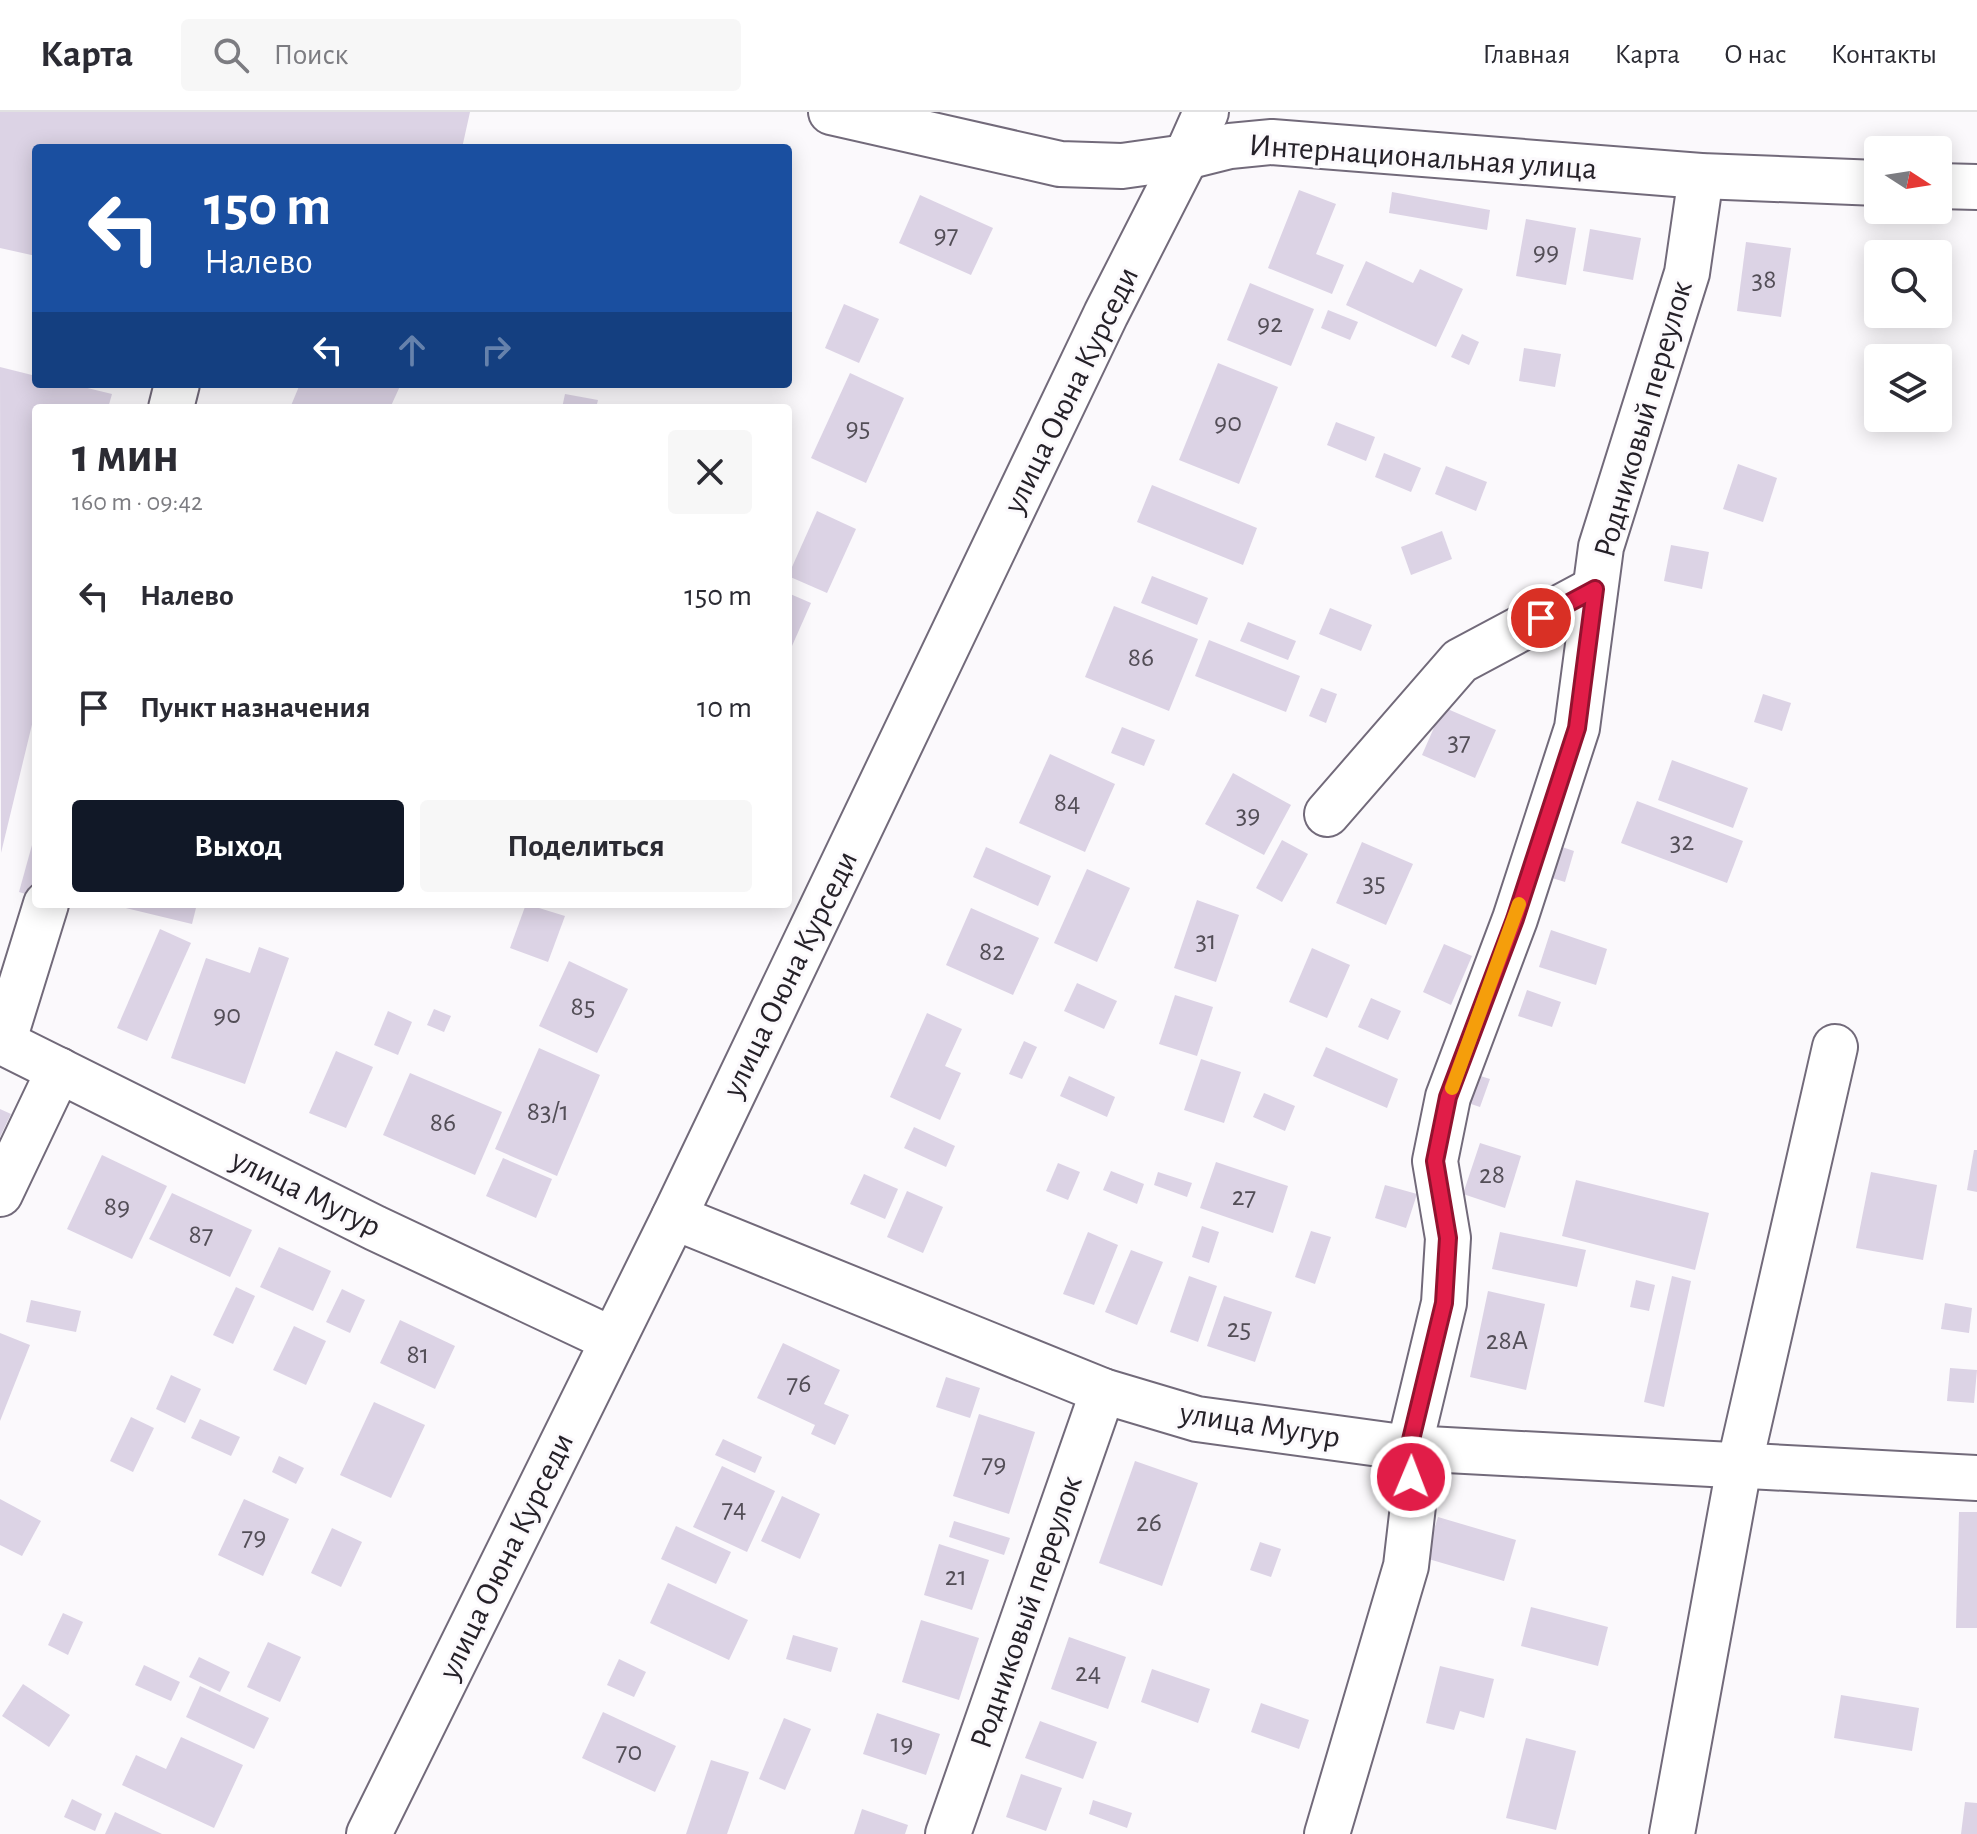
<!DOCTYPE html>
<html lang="ru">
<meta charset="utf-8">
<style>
body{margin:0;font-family:"Alegreya Sans",sans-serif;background:#f7f7f7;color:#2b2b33;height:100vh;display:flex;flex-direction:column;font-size:30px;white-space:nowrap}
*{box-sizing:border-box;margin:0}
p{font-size:26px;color:#7c7c81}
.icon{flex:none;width:44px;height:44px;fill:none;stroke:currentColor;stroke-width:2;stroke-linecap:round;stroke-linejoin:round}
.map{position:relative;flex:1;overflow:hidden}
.drawer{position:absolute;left:32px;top:292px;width:760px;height:504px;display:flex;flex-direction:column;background:#fff;border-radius:8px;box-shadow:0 4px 20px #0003}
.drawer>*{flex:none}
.top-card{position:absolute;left:32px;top:32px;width:760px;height:244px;border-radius:8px;box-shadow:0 4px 20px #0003;background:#1a4fa0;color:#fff;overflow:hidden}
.needle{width:52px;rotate:102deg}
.tools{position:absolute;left:1864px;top:24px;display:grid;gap:16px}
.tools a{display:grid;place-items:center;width:88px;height:88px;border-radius:8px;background:#fff;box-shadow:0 4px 20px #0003;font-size:40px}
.pin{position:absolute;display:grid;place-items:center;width:68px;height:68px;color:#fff;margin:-34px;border:4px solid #fff;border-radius:50%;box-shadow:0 2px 8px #0007}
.me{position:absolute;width:88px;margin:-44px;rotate:1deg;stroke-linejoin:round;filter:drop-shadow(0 0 6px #0008)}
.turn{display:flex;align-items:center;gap:28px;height:168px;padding:0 40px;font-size:36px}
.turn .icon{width:104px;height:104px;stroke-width:2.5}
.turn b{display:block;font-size:56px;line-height:68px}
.lanes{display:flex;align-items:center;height:76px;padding:0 40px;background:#0003;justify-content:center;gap:40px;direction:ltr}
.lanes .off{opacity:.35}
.round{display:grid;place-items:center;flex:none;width:84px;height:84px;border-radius:8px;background:#f7f7f7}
.overview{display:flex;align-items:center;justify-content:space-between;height:136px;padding:0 40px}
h1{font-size:48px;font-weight:700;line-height:60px}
.cta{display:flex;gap:16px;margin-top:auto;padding:16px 40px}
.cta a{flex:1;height:92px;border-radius:8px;background:#111827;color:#fff;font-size:32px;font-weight:700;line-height:92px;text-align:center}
.cta a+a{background:#f7f7f7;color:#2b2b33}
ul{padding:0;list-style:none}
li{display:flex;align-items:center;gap:24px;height:112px;padding:0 40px}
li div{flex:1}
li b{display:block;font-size:30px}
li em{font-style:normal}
header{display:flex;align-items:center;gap:48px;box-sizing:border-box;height:112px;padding:0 40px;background:#fff;border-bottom:2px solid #e1e1e2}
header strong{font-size:38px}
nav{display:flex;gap:44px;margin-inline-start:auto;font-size:28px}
.search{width:560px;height:72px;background:#f7f7f7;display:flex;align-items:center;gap:20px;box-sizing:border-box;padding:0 28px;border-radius:8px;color:#7c7c81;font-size:30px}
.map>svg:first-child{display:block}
.building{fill:#dcd3e5}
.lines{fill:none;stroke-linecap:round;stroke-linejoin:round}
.minor-casing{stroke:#726a7a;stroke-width:48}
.minor{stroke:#fff;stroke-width:44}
.route-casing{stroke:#92132f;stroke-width:20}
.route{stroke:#e11d48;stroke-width:14}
.slow{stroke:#f59e0b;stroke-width:14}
.labels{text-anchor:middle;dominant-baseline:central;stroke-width:6;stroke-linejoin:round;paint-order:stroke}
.number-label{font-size:28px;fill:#534e57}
.street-label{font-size:32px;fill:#252128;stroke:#fbf9fc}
</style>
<header>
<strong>Карта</strong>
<div class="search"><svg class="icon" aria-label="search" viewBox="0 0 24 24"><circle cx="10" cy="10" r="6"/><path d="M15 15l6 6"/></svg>Поиск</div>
<nav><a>Главная</a><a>Карта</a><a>О нас</a><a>Контакты</a></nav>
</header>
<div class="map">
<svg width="1977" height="1722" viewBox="0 0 1977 1722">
<rect width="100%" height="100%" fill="#fbf9fc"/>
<g class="building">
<polygon points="0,0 470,0 462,36 36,36 36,144 0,136"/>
<polygon points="1299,78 1336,92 1316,142 1344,153 1332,182 1268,156"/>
<polygon points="1392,80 1490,98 1487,118 1389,101"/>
<polygon points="920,83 993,116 971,163 899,131"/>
<polygon points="1526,107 1576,116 1566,173 1516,164"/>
<polygon points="1590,117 1641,126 1633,168 1583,159"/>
<polygon points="1746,130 1791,136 1781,205 1737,199"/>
<polygon points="1366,149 1413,171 1420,157 1463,177 1436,235 1346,193"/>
<polygon points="1250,171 1314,197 1291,254 1227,228"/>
<polygon points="844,192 879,207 859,251 825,236"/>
<polygon points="1328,198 1358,210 1350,228 1321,216"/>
<polygon points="1462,222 1479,230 1469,253 1451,245"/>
<polygon points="1524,236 1561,242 1555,275 1519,269"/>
<polygon points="1218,251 1278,275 1239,372 1179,348"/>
<polygon points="0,255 36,264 36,272 71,272 112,282 108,296 36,296 36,596 1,741"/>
<polygon points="850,261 904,286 866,371 811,346"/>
<polygon points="300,272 401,272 390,296 290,296"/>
<polygon points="565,282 598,288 596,296 562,296"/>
<polygon points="1336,310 1375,325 1366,349 1327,333"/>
<polygon points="1384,341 1421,356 1411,380 1375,365"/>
<polygon points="1738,352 1777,366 1763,410 1723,397"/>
<polygon points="1446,354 1487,370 1476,399 1435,382"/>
<polygon points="1152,373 1257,416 1243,453 1137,410"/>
<polygon points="817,399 856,417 827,481 788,464"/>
<polygon points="1442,419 1452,447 1411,463 1401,435"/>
<polygon points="1671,433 1709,440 1702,477 1664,469"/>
<polygon points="1152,464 1208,486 1197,513 1141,491"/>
<polygon points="788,481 811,491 788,543"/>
<polygon points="1114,494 1198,527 1169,599 1085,565"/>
<polygon points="1330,496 1372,513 1361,539 1319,522"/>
<polygon points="1248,510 1296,529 1288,548 1240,529"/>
<polygon points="1209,528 1300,564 1286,600 1195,564"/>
<polygon points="1321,576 1337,582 1326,611 1309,604"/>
<polygon points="1763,582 1791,591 1782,619 1754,610"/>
<polygon points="1443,595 1496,618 1475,666 1422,643"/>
<polygon points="1122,615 1155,628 1144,654 1111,641"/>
<polygon points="1050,642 1115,672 1085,740 1019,711"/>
<polygon points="1672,648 1748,676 1733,716 1658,688"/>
<polygon points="1233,661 1291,693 1264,743 1205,712"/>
<polygon points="1637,689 1743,729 1727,771 1621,731"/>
<polygon points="1282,728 1308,742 1282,790 1256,776"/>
<polygon points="1362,730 1413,752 1386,813 1336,791"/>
<polygon points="32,733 36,734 36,785 19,780"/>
<polygon points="986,735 1051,764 1038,794 973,765"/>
<polygon points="1562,735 1574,739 1565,770 1552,766"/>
<polygon points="1087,757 1130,776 1097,850 1054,831"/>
<polygon points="1197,788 1239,803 1216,870 1174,856"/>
<polygon points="109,792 197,792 192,812"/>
<polygon points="526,792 565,804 548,850 510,836"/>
<polygon points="971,796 1039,826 1013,883 946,853"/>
<polygon points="160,817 191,831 147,929 117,916"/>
<polygon points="1551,818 1607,837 1596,873 1539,855"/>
<polygon points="1444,832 1472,844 1451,893 1423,880"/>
<polygon points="259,835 289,846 245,972 171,946 206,846 250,861"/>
<polygon points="1312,836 1350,853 1327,906 1289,890"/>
<polygon points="569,849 628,877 597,941 539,914"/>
<polygon points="1077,871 1117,889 1104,917 1064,899"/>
<polygon points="1527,878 1561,890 1552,915 1518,904"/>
<polygon points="1175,883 1213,895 1197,944 1159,932"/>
<polygon points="1371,886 1401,899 1388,928 1358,915"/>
<polygon points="434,897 451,904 444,920 427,913"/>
<polygon points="388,899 412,910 398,943 374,933"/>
<polygon points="927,901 962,917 945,954 961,961 940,1008 890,985"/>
<polygon points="1024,929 1037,935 1022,967 1009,962"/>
<polygon points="1326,935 1398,967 1387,996 1313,964"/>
<polygon points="539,936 600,963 557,1064 495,1037"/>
<polygon points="336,939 373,955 346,1016 309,1001"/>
<polygon points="1201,947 1241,960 1224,1011 1184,998"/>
<polygon points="410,961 502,1000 475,1063 383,1023"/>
<polygon points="1474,962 1490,967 1480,995 1465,990"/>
<polygon points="1069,964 1115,985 1107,1005 1060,984"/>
<polygon points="1264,981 1295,994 1285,1019 1253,1005"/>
<polygon points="0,997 11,1002 0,1025"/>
<polygon points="914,1015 955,1034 946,1055 904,1036"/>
<polygon points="1480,1031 1521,1044 1505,1096 1463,1082"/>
<polygon points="1974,1038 1977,1038 1977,1080 1967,1078"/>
<polygon points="102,1043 167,1074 132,1147 67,1117"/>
<polygon points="503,1046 552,1067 536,1106 486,1084"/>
<polygon points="1216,1050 1288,1074 1273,1121 1200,1096"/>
<polygon points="1058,1051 1080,1060 1068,1088 1046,1079"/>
<polygon points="1111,1059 1144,1072 1137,1092 1103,1078"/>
<polygon points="1158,1060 1192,1071 1187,1085 1154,1073"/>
<polygon points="1871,1060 1937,1073 1923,1148 1856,1136"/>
<polygon points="864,1062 898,1077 885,1107 850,1092"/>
<polygon points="1576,1068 1709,1101 1695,1158 1562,1124"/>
<polygon points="1385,1073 1417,1082 1406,1116 1375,1106"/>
<polygon points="907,1079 943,1095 923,1141 887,1125"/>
<polygon points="172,1081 252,1118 230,1165 149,1127"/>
<polygon points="1202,1114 1219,1120 1209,1151 1192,1145"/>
<polygon points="1311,1119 1331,1125 1315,1172 1295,1165"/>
<polygon points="1088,1120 1118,1133 1094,1193 1063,1182"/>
<polygon points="1500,1120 1586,1138 1577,1175 1492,1157"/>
<polygon points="279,1135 331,1159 313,1199 260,1175"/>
<polygon points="1131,1138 1163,1150 1137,1213 1105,1200"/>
<polygon points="1189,1164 1217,1174 1198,1230 1170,1220"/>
<polygon points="1672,1164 1691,1169 1664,1295 1644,1290"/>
<polygon points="1636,1168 1655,1173 1649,1199 1630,1195"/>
<polygon points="236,1175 255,1184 233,1232 213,1223"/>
<polygon points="342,1177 365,1188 350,1221 326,1210"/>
<polygon points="1488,1179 1545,1192 1526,1278 1470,1265"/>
<polygon points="1224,1184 1272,1200 1255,1250 1207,1234"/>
<polygon points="31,1188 81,1199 76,1220 26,1210"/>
<polygon points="1945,1191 1972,1196 1969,1221 1941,1217"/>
<polygon points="400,1208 455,1234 435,1277 380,1251"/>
<polygon points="294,1214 326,1229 306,1273 273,1258"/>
<polygon points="0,1221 30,1233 0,1309"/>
<polygon points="783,1231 840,1258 824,1292 849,1303 835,1333 811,1322 815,1313 757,1286"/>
<polygon points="1950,1256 1977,1258 1974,1291 1947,1289"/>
<polygon points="171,1263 201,1277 185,1311 156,1297"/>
<polygon points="946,1265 980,1276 970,1306 936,1295"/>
<polygon points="374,1290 425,1313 391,1386 340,1363"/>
<polygon points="979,1302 1035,1320 1009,1402 953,1384"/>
<polygon points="131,1305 154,1316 133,1360 110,1349"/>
<polygon points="200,1307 240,1325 231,1344 191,1326"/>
<polygon points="723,1327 762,1345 755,1361 715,1343"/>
<polygon points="279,1344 304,1356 296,1372 272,1360"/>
<polygon points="1135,1349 1198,1371 1162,1474 1099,1451"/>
<polygon points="722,1354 775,1379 747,1440 693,1415"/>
<polygon points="782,1384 820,1402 800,1447 761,1429"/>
<polygon points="0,1387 41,1409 22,1444 0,1433"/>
<polygon points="244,1387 289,1407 263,1464 218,1443"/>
<polygon points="1959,1400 1977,1400 1977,1516 1956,1516"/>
<polygon points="1438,1405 1516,1428 1504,1469 1425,1446"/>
<polygon points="954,1409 1010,1426 1004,1443 949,1425"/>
<polygon points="676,1414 731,1440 716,1472 661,1447"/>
<polygon points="332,1416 362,1430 341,1475 311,1461"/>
<polygon points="1260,1430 1281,1437 1271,1465 1250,1458"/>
<polygon points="939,1432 989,1448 972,1498 924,1483"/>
<polygon points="668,1471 748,1508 729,1548 650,1511"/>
<polygon points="1531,1495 1608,1515 1598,1554 1521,1534"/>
<polygon points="63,1501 83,1510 68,1543 48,1533"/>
<polygon points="921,1508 979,1526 959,1588 902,1570"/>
<polygon points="793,1523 838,1536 831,1560 786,1547"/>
<polygon points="1069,1525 1126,1545 1108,1597 1051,1577"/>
<polygon points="268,1530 301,1545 280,1590 247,1575"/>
<polygon points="199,1545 230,1560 220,1580 189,1565"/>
<polygon points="619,1547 646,1560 634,1585 607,1573"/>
<polygon points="144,1553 180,1570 171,1589 135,1573"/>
<polygon points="1440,1554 1494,1567 1484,1606 1460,1599 1454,1618 1426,1611"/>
<polygon points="1152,1557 1210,1577 1198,1611 1141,1590"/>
<polygon points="23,1572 70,1603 49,1635 2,1604"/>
<polygon points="200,1574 269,1606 254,1637 186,1605"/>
<polygon points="1841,1583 1919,1596 1912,1639 1834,1626"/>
<polygon points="1261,1591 1309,1608 1299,1637 1251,1620"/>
<polygon points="603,1600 676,1634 655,1680 582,1646"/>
<polygon points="877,1601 940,1622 926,1663 863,1642"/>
<polygon points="784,1606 811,1617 785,1678 759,1667"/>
<polygon points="1040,1609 1097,1630 1083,1667 1025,1646"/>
<polygon points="181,1625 243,1653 214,1716 122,1673 136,1643 166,1657"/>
<polygon points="1526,1626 1576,1639 1556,1718 1506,1706"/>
<polygon points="711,1648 749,1660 727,1722 686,1722"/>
<polygon points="1021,1662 1062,1676 1046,1719 1006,1705"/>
<polygon points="72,1687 102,1702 95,1719 64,1705"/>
<polygon points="1093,1688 1132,1701 1127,1716 1089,1702"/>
<polygon points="1965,1690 1977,1691 1977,1722 1961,1722"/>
<polygon points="862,1697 908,1713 905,1722 854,1722"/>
<polygon points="115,1700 162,1722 105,1722"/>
</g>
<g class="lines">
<defs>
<g id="minor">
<polyline points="831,0 1060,52 1122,54 1186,45 1230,34 1272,30 1701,64 1878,71"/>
<polyline points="1938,74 1977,75"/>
<polyline points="171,296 177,272"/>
<polyline points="1327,702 1460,549 1595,477"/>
<polyline points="0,929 375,1116 613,1228"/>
<polyline points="3,931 46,792"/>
<polyline points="0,1082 59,958"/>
<polyline points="674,1105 1103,1279 1197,1307 1409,1336 1977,1366"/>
<polyline points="369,1722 674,1105 1106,202 1186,45 1206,0"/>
<polyline points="948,1722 1103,1279"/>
<polyline points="1327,1722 1406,1454 1413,1394 1409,1336 1444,1191 1448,1126 1435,1049 1448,985 1515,807 1577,616 1601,435 1687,161 1701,64"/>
<polyline points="1672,1722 1739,1355 1835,935"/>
</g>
</defs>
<use href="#minor" class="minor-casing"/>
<use href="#minor" class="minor"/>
</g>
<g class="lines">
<defs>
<polyline id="route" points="1411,1365 1409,1336 1444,1191 1448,1126 1435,1049 1448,985 1515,807 1577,616 1595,477 1541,506"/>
</defs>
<use href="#route" class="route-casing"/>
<use href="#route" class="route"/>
<polyline class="slow" points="1452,976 1519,792"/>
</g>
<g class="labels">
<g class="number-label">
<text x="946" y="123">97</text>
<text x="1546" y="140">99</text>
<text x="1764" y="168">38</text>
<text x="1270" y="212">92</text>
<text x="1228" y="311">90</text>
<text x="858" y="316">95</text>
<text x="1141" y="546">86</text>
<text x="1459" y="630">37</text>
<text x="1067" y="691">84</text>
<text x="1248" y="703">39</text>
<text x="1682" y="730">32</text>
<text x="1374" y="771">35</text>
<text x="1206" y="829">31</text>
<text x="992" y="840">82</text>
<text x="583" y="895">85</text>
<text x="227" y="903">90</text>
<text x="548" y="1000">83/1</text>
<text x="443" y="1011">86</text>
<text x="1492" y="1063">28</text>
<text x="1244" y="1085">27</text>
<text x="117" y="1095">89</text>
<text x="201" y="1123">87</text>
<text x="1239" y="1217">25</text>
<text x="1507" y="1229">28А</text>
<text x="418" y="1243">81</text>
<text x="799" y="1272">76</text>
<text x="994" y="1352">79</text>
<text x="734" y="1397">74</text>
<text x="1149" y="1411">26</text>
<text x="254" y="1425">79</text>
<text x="956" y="1465">21</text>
<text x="1088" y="1561">24</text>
<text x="902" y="1632">19</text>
<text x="629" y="1640">70</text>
</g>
<g class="street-label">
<text transform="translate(1423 45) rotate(4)">Интернациональная улица</text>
<text transform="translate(1071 278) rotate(-64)">улица Оюна Курседи</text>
<text transform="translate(1643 307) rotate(-74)">Родниковый переулок</text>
<text transform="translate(790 862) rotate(-64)">улица Оюна Курседи</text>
<text transform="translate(306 1081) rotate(26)">улица Мугур</text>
<text transform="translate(1260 1313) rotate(9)">улица Мугур</text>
<text transform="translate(506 1444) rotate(-64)">улица Оюна Курседи</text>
<text transform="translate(1026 1500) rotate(-71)">Родниковый переулок</text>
</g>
</g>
</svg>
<div class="tools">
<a><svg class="needle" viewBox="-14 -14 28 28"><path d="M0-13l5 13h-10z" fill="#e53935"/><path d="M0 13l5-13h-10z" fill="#7c7c81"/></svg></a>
<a><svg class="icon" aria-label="search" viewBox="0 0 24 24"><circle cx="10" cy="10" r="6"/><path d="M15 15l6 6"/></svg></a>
<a><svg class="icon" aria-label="layers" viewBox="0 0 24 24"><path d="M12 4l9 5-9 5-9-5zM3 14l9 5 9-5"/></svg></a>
</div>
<div class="pin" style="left:1541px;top:506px;background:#d93025"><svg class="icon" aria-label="arrive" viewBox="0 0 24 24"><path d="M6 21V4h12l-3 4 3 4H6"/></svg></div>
<svg class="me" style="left:1411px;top:1365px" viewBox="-20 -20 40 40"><circle r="17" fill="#e11d48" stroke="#fff" stroke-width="3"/><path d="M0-11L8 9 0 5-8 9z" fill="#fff"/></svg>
<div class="top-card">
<div class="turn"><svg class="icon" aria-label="left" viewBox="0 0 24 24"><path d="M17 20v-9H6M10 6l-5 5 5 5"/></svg><div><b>150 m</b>Налево</div></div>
<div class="lanes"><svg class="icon" aria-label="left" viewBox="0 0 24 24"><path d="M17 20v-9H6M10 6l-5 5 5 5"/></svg><svg class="icon off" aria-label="ahead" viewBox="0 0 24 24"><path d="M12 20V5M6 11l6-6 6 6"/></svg><svg class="icon off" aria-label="right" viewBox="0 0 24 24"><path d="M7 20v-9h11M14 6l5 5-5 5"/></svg></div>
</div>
<section class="drawer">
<div class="overview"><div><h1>1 мин</h1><p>160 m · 09:42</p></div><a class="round"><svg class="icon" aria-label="close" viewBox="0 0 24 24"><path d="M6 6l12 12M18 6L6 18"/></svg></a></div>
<ul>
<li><svg class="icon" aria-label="left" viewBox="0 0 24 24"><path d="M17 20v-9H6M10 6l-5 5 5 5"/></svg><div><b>Налево</b></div><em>150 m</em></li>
<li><svg class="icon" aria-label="arrive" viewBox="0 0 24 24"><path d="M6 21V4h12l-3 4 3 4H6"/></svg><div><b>Пункт назначения</b></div><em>10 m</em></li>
</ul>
<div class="cta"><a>Выход</a><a>Поделиться</a></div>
</section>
</div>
